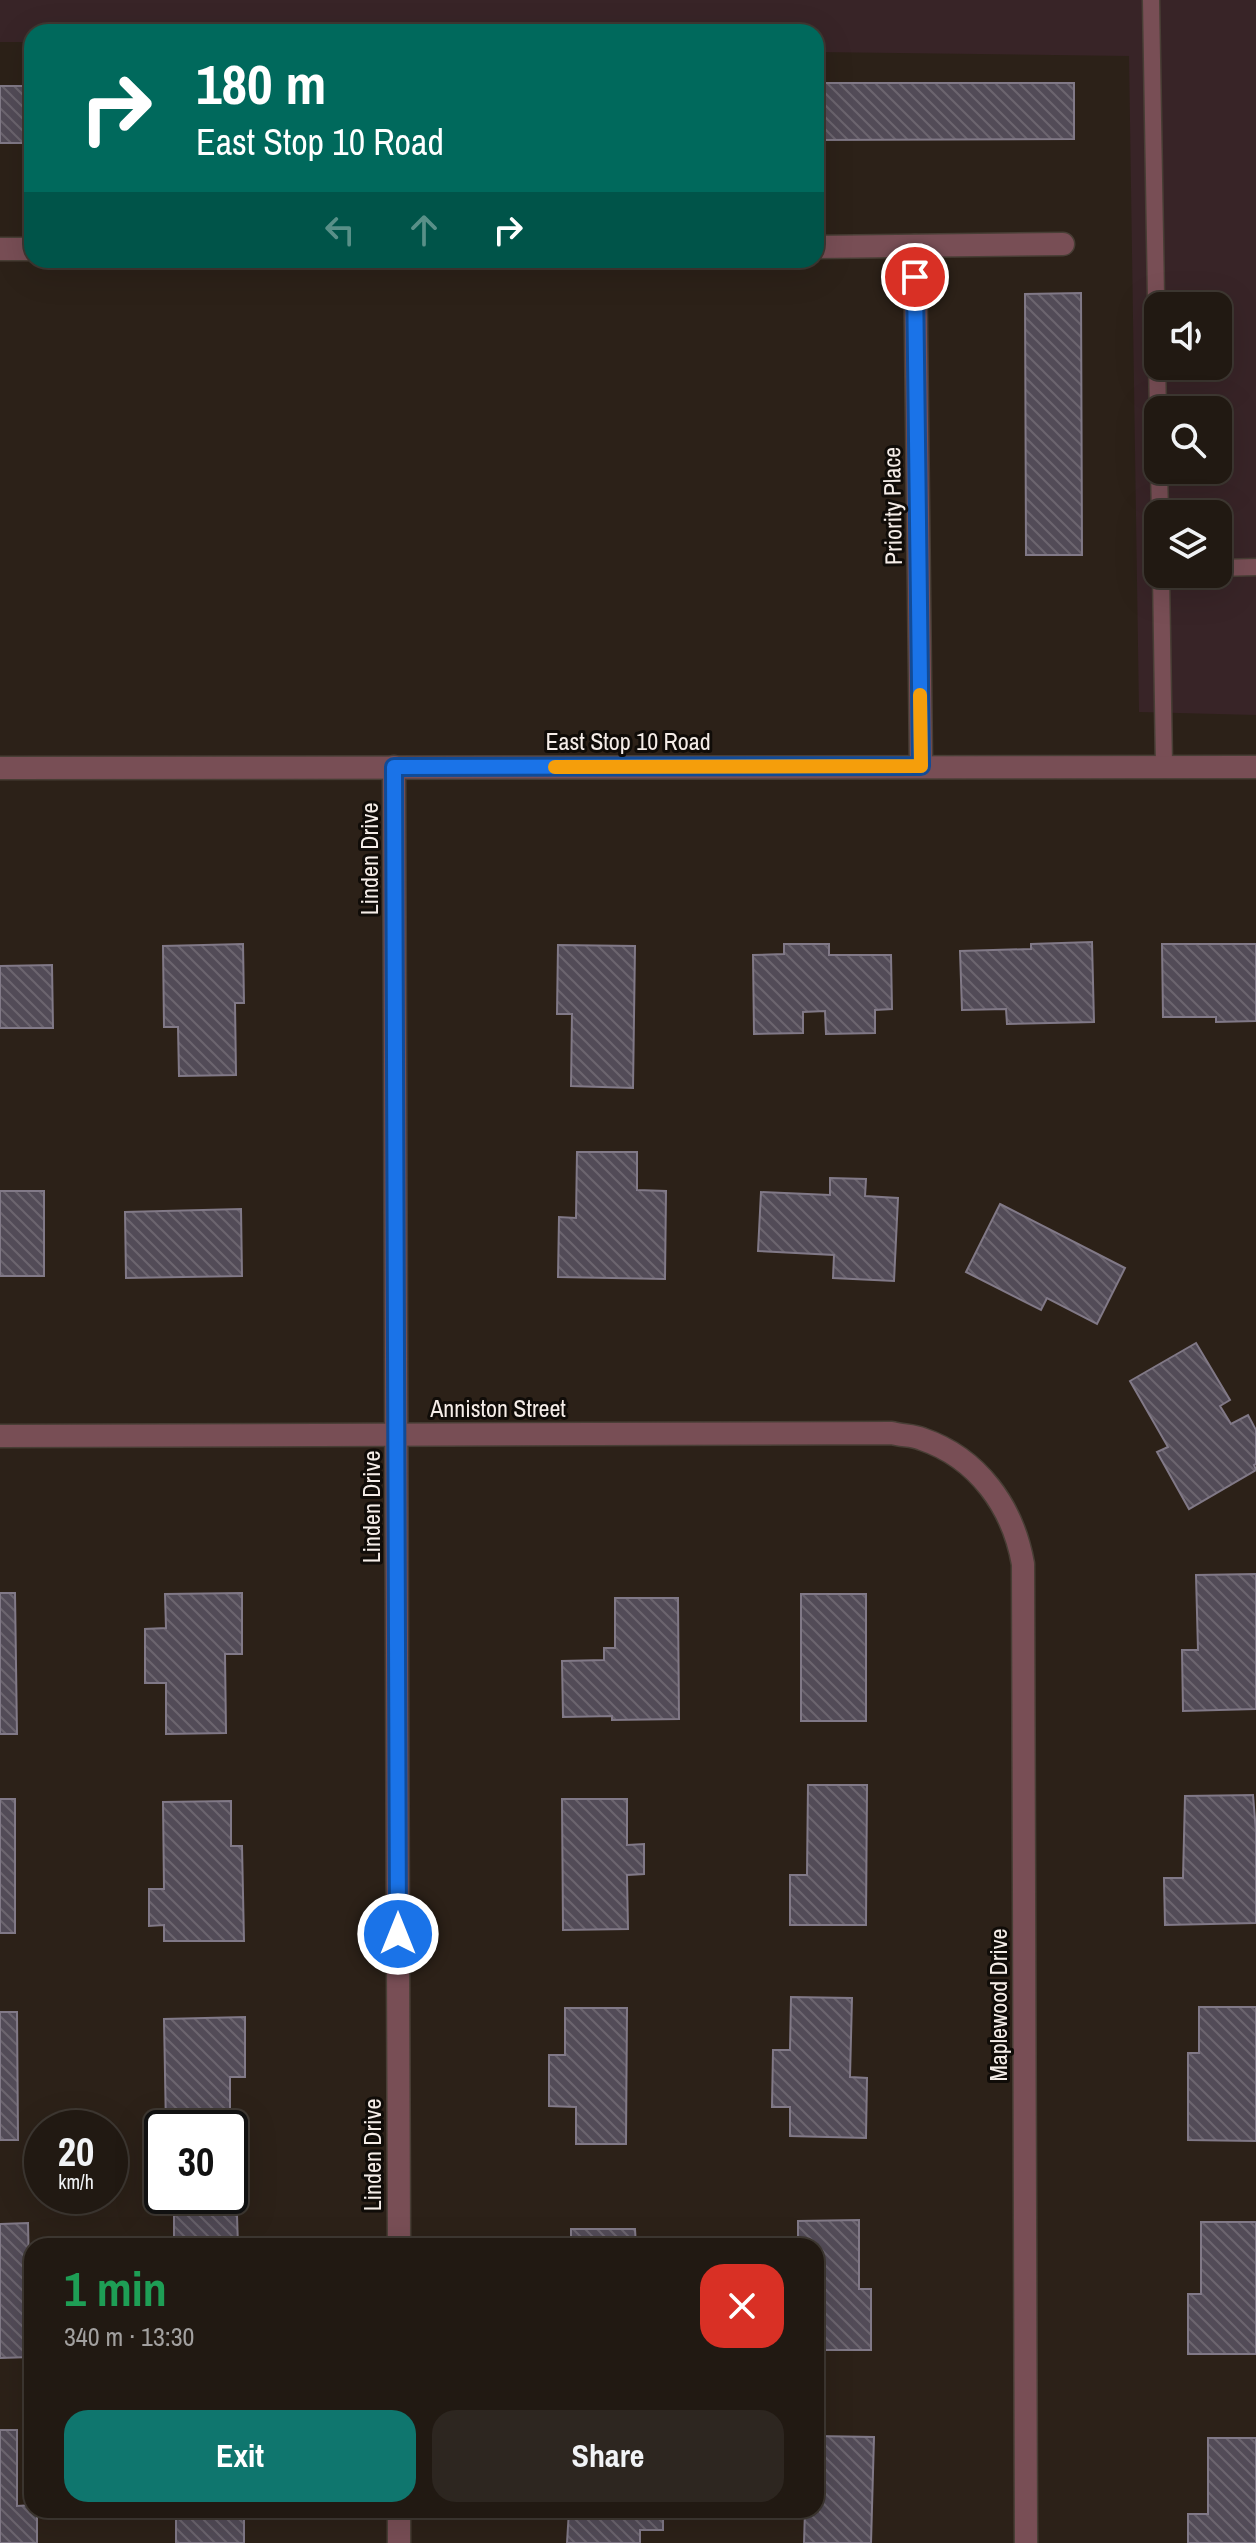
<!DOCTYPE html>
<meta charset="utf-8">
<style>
body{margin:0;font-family:"Archivo Narrow",sans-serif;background:#2d2620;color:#f1f3f6;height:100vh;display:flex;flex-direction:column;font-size:30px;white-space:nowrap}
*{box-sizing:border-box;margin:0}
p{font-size:26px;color:#a2a09f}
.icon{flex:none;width:44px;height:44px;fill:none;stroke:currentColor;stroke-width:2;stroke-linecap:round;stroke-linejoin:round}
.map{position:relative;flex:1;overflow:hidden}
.sheet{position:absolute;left:24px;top:2238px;width:800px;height:280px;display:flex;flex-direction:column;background:#211912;border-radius:24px;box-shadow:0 8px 32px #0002,0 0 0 2px #3e3832}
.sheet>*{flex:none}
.guide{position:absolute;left:24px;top:24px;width:800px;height:244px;border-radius:24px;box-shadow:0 8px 32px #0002,0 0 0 2px #3e3832;background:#00695c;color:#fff;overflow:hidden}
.tools{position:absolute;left:1144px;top:292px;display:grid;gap:16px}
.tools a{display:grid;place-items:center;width:88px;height:88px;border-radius:16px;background:#211912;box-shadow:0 8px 32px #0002,0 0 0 2px #3e3832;font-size:40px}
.speed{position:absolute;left:24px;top:2110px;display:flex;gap:16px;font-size:40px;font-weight:700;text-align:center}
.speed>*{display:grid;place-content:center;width:104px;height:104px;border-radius:50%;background:#211912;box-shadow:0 8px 32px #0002,0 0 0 2px #3e3832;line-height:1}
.speed small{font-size:20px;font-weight:400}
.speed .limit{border:4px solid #111;border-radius:12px;background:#fff;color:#111}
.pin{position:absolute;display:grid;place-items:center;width:68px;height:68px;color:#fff;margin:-34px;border:4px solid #fff;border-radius:50%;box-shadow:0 2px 8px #0007}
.me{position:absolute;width:88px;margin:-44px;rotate:0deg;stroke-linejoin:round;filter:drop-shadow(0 0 6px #0008)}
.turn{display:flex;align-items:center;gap:28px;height:168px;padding:0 40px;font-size:36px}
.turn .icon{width:104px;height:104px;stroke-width:2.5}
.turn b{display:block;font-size:56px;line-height:68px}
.lanes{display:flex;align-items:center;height:76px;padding:0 40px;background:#0003;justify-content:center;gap:40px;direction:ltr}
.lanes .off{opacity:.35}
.round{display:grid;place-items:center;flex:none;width:84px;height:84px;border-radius:24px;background:#2d2620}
.head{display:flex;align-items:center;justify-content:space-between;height:136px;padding:0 40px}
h1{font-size:48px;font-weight:700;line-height:60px;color:#1e9e55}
.action{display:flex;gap:16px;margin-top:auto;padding:16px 40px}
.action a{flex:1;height:92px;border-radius:24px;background:#0f766e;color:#fff;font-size:32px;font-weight:700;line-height:92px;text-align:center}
.action a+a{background:#2d2620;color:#f1f3f6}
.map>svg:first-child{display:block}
.commercial{fill:#382427;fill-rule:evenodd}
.building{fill:url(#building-back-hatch);stroke:#817987;stroke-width:2}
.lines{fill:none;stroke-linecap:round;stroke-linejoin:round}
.service-casing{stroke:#483e35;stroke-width:19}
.minor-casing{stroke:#483e35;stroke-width:25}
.tertiary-casing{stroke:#483e35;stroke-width:25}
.service{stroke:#784e55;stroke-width:16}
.minor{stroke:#784e55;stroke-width:22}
.tertiary{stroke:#784e55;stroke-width:22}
.route-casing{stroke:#114b97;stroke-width:20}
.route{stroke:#1a73e8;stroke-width:14}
.slow{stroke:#f59e0b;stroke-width:14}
.labels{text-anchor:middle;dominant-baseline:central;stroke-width:6;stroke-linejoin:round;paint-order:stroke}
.street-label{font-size:24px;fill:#f5ede8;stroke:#100c08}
</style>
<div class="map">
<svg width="1256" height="2543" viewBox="0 0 1256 2543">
<defs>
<pattern id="building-back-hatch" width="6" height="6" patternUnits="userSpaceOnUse" patternTransform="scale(2)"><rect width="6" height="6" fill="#524b57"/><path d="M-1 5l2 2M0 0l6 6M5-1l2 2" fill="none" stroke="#6c656f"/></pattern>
</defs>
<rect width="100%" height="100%" fill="#2c2118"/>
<path class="commercial" d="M0 0H1256V715L1139 712 1129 56 816 52V32H32V42H0ZM1158 306H1218V366H1158ZM1158 410H1218V470H1158ZM1158 514H1218V574H1158Z"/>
<g class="building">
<polygon points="816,83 1074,83 1074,139 816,140"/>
<rect x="0" y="86" width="32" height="57"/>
<polygon points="1081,293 1082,555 1026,555 1025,294"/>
<polygon points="1092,942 1094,1022 1007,1024 1006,1009 962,1010 960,951 1031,949 1031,944"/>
<polygon points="243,944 244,1003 235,1003 236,1075 179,1076 178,1027 164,1027 163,946"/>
<polygon points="784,944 829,944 829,955 891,955 892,1009 875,1010 875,1033 826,1034 825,1011 803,1012 803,1033 754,1034 753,955 784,954"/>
<polygon points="1162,944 1256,944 1256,1021 1216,1022 1216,1017 1163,1017"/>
<polygon points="558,945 635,946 633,1088 571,1086 572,1014 557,1014"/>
<polygon points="52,965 53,1028 0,1028 0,966"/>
<polygon points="577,1152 637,1152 637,1190 666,1191 665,1279 558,1277 559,1217 576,1218"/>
<polygon points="830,1178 866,1179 865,1196 898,1198 894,1281 833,1278 834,1255 758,1251 761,1192 830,1195"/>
<rect x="0" y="1191" width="44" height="85"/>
<polygon points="1000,1204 1125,1268 1097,1324 1047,1298 1041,1310 966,1272"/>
<polygon points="241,1209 242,1276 126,1278 125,1212"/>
<polygon points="1196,1343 1230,1400 1220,1406 1231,1424 1248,1415 1256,1430 1256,1464 1254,1465 1256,1470 1189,1509 1157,1452 1168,1447 1130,1381"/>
<polygon points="1256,1574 1256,1709 1183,1711 1182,1650 1198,1650 1196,1575"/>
<polygon points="0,1593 15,1593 17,1734 0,1734"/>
<polygon points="242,1593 242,1654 225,1654 226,1733 166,1734 166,1683 145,1683 145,1629 166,1628 165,1594"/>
<rect x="801" y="1594" width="65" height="127"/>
<polygon points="615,1598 678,1598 679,1719 612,1720 612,1716 563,1717 562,1661 604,1660 604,1648 615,1648"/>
<polygon points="808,1785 867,1785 866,1925 790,1925 790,1875 807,1875"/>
<polygon points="1253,1795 1256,1831 1256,1923 1165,1925 1164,1878 1183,1878 1185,1796"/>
<rect x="0" y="1799" width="15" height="134"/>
<polygon points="562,1799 627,1799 627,1845 644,1844 644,1874 627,1875 628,1929 563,1930"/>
<polygon points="231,1801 231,1846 242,1846 244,1941 164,1941 164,1925 149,1926 149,1889 164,1889 163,1802"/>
<polygon points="791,1997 852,1998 850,2077 867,2078 866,2138 790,2136 790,2107 772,2107 773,2050 790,2050"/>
<polygon points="1199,2007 1256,2007 1256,2141 1188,2140 1188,2053 1199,2053"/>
<polygon points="565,2008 627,2008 626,2144 576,2144 576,2107 549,2106 549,2055 565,2055"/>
<polygon points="0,2012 17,2012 18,2140 0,2140"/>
<polygon points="245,2017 245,2077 230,2077 230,2141 230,2128 166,2128 164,2019"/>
<polygon points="174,2215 237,2215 238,2246 174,2246"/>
<polygon points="859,2220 859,2289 871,2289 871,2350 816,2350 816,2246 798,2246 798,2221"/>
<polygon points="1201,2222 1256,2222 1256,2354 1188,2354 1188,2294 1201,2294"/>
<polygon points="28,2223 31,2357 0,2358 0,2224"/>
<polygon points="571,2229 635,2229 636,2246 571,2246"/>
<polygon points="0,2430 17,2430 17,2506 32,2505 32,2510 37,2510 37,2543 0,2543"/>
<polygon points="816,2436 874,2437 871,2543 804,2543 805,2510 816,2510"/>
<polygon points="1208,2438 1256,2438 1256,2543 1188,2543 1188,2514 1208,2514"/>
<rect x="176" y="2510" width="68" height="33"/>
<polygon points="569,2510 663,2510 663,2530 640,2530 640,2543 567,2543"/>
</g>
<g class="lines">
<defs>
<g id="service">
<polyline points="1151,0 1158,416"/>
<polyline points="1159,470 1160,514"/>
<polyline points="1218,568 1256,567"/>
<polyline points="1161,574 1164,766"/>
</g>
<g id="minor">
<polyline points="915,246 921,766"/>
<polyline points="816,247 1063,244"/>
<polyline points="0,249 32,249"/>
<polyline points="394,767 399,2246"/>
<path d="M0 1436 892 1433C902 1436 913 1435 922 1439 978 1458 1013 1507 1023 1564L1026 2543"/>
<polyline points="399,2510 399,2543"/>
</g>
<polyline id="tertiary" points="0,768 1256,767"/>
</defs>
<use href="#service" class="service-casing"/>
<use href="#minor" class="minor-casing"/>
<use href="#tertiary" class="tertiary-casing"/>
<use href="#service" class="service"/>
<use href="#minor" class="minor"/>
<use href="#tertiary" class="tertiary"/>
</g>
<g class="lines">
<defs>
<polyline id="route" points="398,1934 394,767 921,766 915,277"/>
</defs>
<use href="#route" class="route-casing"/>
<use href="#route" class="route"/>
<polyline class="slow" points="555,767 921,766 920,695"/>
</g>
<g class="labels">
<g class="street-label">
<text transform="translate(892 506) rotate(-91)">Priority Place</text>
<text x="628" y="741">East Stop 10 Road</text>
<text transform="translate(369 859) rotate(-90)">Linden Drive</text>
<text x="498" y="1408">Anniston Street</text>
<text transform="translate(371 1507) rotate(-90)">Linden Drive</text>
<text transform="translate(998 2005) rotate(-90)">Maplewood Drive</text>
<text transform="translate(372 2155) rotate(-90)">Linden Drive</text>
</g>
</g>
</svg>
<div class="tools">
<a><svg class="icon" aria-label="sound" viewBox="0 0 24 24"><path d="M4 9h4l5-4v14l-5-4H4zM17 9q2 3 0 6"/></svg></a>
<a><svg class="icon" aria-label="search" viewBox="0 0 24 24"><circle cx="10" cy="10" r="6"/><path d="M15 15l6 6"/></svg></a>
<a><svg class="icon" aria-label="layers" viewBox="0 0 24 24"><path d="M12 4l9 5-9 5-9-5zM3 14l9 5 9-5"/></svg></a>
</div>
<div class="speed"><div>20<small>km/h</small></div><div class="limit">30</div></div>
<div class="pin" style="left:915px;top:277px;background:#d93025"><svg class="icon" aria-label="arrive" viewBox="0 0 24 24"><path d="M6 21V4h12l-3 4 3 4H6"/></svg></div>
<svg class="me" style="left:398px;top:1934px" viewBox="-20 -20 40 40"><circle r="17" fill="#1a73e8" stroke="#fff" stroke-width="3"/><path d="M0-11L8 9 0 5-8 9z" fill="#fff"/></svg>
<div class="guide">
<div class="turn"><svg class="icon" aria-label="right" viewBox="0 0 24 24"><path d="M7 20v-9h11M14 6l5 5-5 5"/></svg><div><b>180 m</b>East Stop 10 Road</div></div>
<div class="lanes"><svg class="icon off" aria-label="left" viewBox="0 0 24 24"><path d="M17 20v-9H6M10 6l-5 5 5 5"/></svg><svg class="icon off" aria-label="ahead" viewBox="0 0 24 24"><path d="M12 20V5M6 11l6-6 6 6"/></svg><svg class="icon" aria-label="right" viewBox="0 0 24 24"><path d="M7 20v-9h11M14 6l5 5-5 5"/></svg></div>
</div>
<section class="sheet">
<div class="head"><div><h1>1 min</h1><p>340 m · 13:30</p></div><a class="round" style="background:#d93025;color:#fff"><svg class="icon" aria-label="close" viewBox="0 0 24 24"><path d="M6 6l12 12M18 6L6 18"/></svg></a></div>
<div class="action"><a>Exit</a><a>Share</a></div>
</section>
</div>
